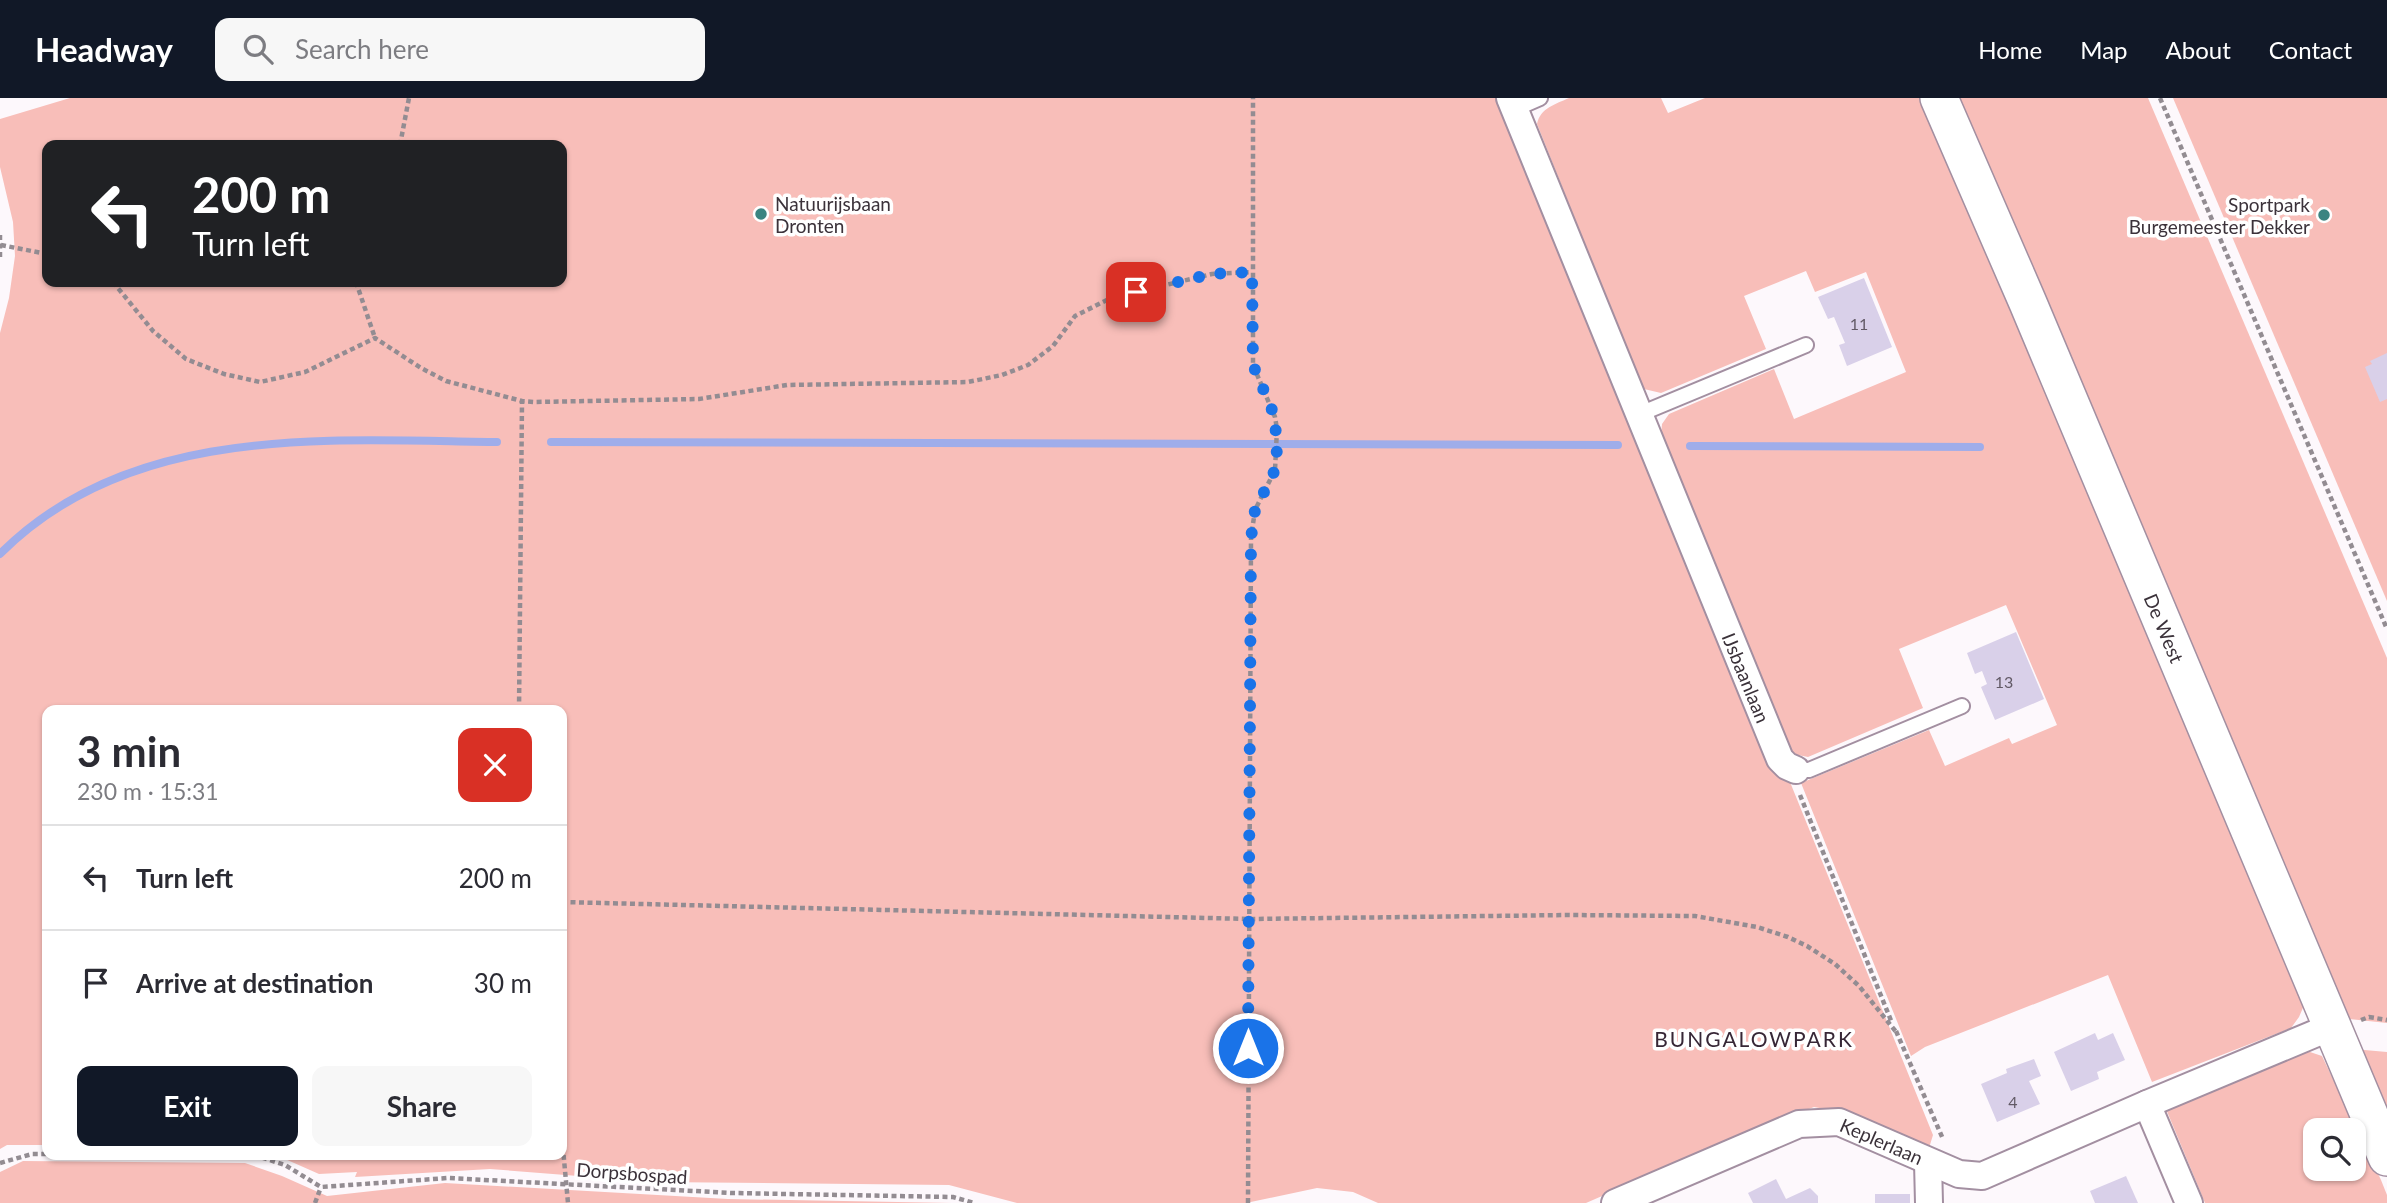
<!DOCTYPE html>
<meta charset="utf-8">
<style>
body{margin:0;font-family:Lato,sans-serif;background:#f7f7f7;color:#2b2b33;height:100vh;display:flex;flex-direction:column;font-size:26px;white-space:nowrap}
*{box-sizing:border-box;margin:0}
p{font-size:23px;color:#7c7c81}
.icon{flex:none;width:38px;height:38px;fill:none;stroke:currentColor;stroke-width:2;stroke-linecap:round;stroke-linejoin:round}
.map{position:relative;flex:1;overflow:hidden}
.side{position:absolute;left:42px;top:607px;width:525px;height:455px;display:flex;flex-direction:column;background:#fff;border-radius:14px;box-shadow:0 2px 5px #0004}
.side>*{flex:none}
.guide{position:absolute;left:42px;top:42px;width:525px;height:147px;border-radius:14px;box-shadow:0 2px 5px #0004;background:#202124;color:#fff;overflow:hidden}
.buttons{position:absolute;left:2303px;top:1020px;display:grid;gap:14px}
.buttons a{display:grid;place-items:center;width:63px;height:63px;border-radius:14px;background:#fff;box-shadow:0 2px 5px #0004;font-size:35px}
.pin{position:absolute;display:grid;place-items:center;width:60px;height:60px;color:#fff;margin:-30px;border-radius:14px;box-shadow:0 4px 10px #0006}
.me{position:absolute;width:77px;margin:-38px;rotate:0deg;stroke-linejoin:round;filter:drop-shadow(0 0 5px #0008)}
.turn{display:flex;align-items:center;gap:24px;height:147px;padding:0 35px;font-size:32px}
.turn .icon{width:91px;height:91px;stroke-width:2.5}
.turn b{display:block;font-size:49px;line-height:60px}
.round{display:grid;place-items:center;flex:none;width:74px;height:74px;border-radius:14px;background:#f7f7f7}
.headline{display:flex;align-items:center;justify-content:space-between;height:119px;padding:0 35px}
h1{font-size:42px;font-weight:700;line-height:52px}
.cta{display:flex;gap:14px;margin-top:auto;padding:14px 35px}
.cta a{flex:1;height:80px;border-radius:14px;background:#111827;color:#fff;font-size:28px;font-weight:700;line-height:80px;text-align:center}
.cta a+a{background:#f7f7f7;color:#2b2b33}
ul{padding:0;list-style:none}
li{display:flex;align-items:center;gap:21px;height:105px;padding:0 35px;border-top:2px solid #e1e1e2}
li div{flex:1}
li b{display:block;font-size:26px}
li em{font-style:normal}
header{display:flex;align-items:center;gap:42px;box-sizing:border-box;height:98px;padding:0 35px;background:#111827;color:#fff}
header strong{font-size:33px}
nav{display:flex;gap:38px;margin-inline-start:auto;font-size:24px}
.search{width:490px;height:63px;background:#f7f7f7;display:flex;align-items:center;gap:18px;box-sizing:border-box;padding:0 24px;border-radius:14px;color:#7c7c81;font-size:26px}
.map>svg:first-child{display:block}
.green{fill:#f8beb9;fill-rule:evenodd}
.lines{fill:none;stroke-linecap:round;stroke-linejoin:round}
.stream{stroke:#9fadea;stroke-width:8}
.building{fill:#d9d0e9}
.service-casing{stroke:#a38fa1;stroke-width:18}
.minor-casing{stroke:#a38fa1;stroke-width:30}
.secondary-casing{stroke:#a38fa1;stroke-width:40}
.path{stroke:#938c92;stroke-width:4.5;stroke-dasharray:5 3.5;stroke-linecap:butt}
.service{stroke:#fff;stroke-width:14}
.minor{stroke:#fff;stroke-width:26}
.secondary{stroke:#fff;stroke-width:37}
.route{stroke:#1a73e8;stroke-width:12;stroke-dasharray:0 21.6}
.poi-dot{fill:#3b8481;stroke:#fff;stroke-width:2.5}
.labels{text-anchor:middle;dominant-baseline:central;stroke-width:7;stroke-linejoin:round;paint-order:stroke}
.number-label{font-size:16px;fill:#625a66}
.poi-label{font-size:19px;fill:#3b323a;stroke:#fff;text-anchor:start}
.street-label{font-size:19px;fill:#3b323a;stroke:#fff}
.neighbourhood-label{font-size:21px;letter-spacing:2px;fill:#372736;stroke:#fff}
</style>
<header>
<strong>Headway</strong>
<div class="search"><svg class="icon" aria-label="search" viewBox="0 0 24 24"><circle cx="10" cy="10" r="6"/><path d="M15 15l6 6"/></svg>Search here</div>
<nav><a>Home</a><a>Map</a><a>About</a><a>Contact</a></nav>
</header>
<div class="map">
<svg width="2387" height="1105" viewBox="0 0 2387 1105">
<rect width="100%" height="100%" fill="#fdf8fc"/>
<g class="green">
<path d="M70 0H1503L1771 669 1782 680 1790 684 1933 1037 1929 1050 1856 1017 1814 1009 1763 1028 1586 1105H1378L1353 1094 1317 1090 1246 1105H1017L949 1087 655 1084 490 1071 355 1079 357 1074 319 1076 276 1057H562V612H47V1047H7L0 1051V235L9 200 15 158 13 124 0 69V21ZM47 47H562V184H47Z"/>
<path d="M1569 0H1661L1668 15 1705 0H1924L2305 905 2299 919 2291 930 2152 984 2108 877 1925 949 1911 958 1801 685 1929 632 1945 668 2009 640 2012 646 2057 627 2006 507 1899 551 1923 610 1808 659 1793 656 1788 650 1661 337 1662 326 1669 316 1774 271 1794 321 1906 274 1866 174 1815 194 1806 173 1744 198 1766 251 1661 295 1644 291 1640 284 1537 26C1540 10 1556 6 1569 0Z"/>
<polygon points="1950,0 2148,0 2387,560 2387,925 2340,920"/>
<polygon points="2173,0 2387,0 2387,503"/>
<polygon points="2353,951 2387,954 2387,1030"/>
<path d="M2307 953 2322 958 2381 1082 2387 1097V1105H2205L2166 1011ZM2315 1032H2354V1071H2315Z"/>
<polygon points="23,1063 245,1065 282,1078 327,1098 445,1085 728,1101 952,1105 0,1105 0,1074"/>
</g>
<g class="lines">
<g class="stream">
<polyline points="551,344 1618,347"/>
<polyline points="1690,348 1980,349"/>
<path d="M0 456C130 325 328 342 497 344"/>
</g>
</g>
<g class="building">
<polygon points="1864,180 1892,249 1847,268 1839,247 1845,245 1834,219 1828,221 1818,199"/>
<polygon points="2387,255 2387,301 2380,304 2365,269 2372,266 2370,263"/>
<polygon points="2016,534 2044,601 1995,622 1981,589 1987,586 1982,573 1975,576 1967,555"/>
<polygon points="2095,935 2098,942 2113,935 2125,962 2097,974 2099,981 2071,993 2054,954"/>
<polygon points="2034,961 2041,978 2029,983 2040,1006 1997,1024 1981,986 2007,975 2006,971"/>
<polygon points="2126,1078 2138,1105 2095,1105 2090,1093"/>
<polygon points="1776,1081 1786,1101 1810,1090 1818,1098 1818,1105 1753,1105 1748,1095"/>
<rect x="1875" y="1096" width="35" height="9"/>
</g>
<g class="lines">
<defs>
<g id="service">
<polyline points="1515,11 1540,0"/>
<polyline points="1640,316 1806,247"/>
<polyline points="1796,672 1809,672 1962,608"/>
</g>
<g id="minor">
<path id="s1" d="M1510 0 1780 661 1787 668 1796 672"/>
<polyline points="2147,1006 2189,1105"/>
<polyline points="1928,1064 1929,1105"/>
<path id="s2" d="M1615 1105 1799 1026 1839 1024 1959 1076 1982 1078 2147 1006 2331 929"/>
</g>
<g id="secondary">
<path id="s3" d="M1939 0 2028 205 2387 1059"/>
</g>
</defs>
<use href="#service" class="service-casing"/>
<use href="#minor" class="minor-casing"/>
<use href="#secondary" class="secondary-casing"/>
<g class="path">
<polyline points="2160,0 2387,531"/>
<polyline points="400,47 409,0"/>
<polyline points="0,137 0,161"/>
<polyline points="1,147 47,156"/>
<polyline points="113,184 153,233 186,261 224,276 260,284 305,274 375,240 421,270 446,283 522,303 534,304 699,301 787,287 968,284 1002,277 1028,267 1053,248 1075,218 1111,200 1212,176 1252,174"/>
<polyline points="356,184 375,240"/>
<polyline points="519,612 522,303"/>
<polyline points="1800,697 1892,925"/>
<polyline points="562,804 1249,821 1569,817 1695,818 1757,829 1788,839 1807,848 1835,866 1859,888 1897,935"/>
<polyline points="2361,922 2369,919 2387,922"/>
<polyline points="1896,933 1943,1041"/>
<polyline points="562,1040 568,1105"/>
<polyline points="254,1057 285,1067 321,1089 448,1080 732,1095 953,1099 974,1105"/>
<polyline points="0,1065 32,1056 47,1056"/>
<polyline points="315,1105 321,1089"/>
<polyline points="1248,1105 1251,440 1255,412 1275,372 1277,331 1275,319 1253,267 1253,0"/>
</g>
<use href="#service" class="service"/>
<use href="#minor" class="minor"/>
<use href="#secondary" class="secondary"/>
</g>
<g class="lines">
<polyline class="route" points="1136,194 1212,176 1252,174 1253,267 1275,319 1277,359 1275,372 1255,412 1251,440 1248,950"/>
</g>
<g class="poi-dot">
<circle cx="761" cy="116" r="7"/>
<circle cx="2324" cy="117" r="7"/>
</g>
<g class="labels">
<g class="number-label">
<text x="1859" y="225">11</text>
<text x="2004" y="583">13</text>
<text x="2013" y="1003">4</text>
</g>
<g class="poi-label">
<text x="775" y="105">Natuurijsbaan<tspan x="775" dy="22">Dronten</tspan></text>
<text x="2310" y="106" text-anchor="end">Sportpark<tspan x="2310" dy="22">Burgemeester Dekker</tspan></text>
</g>
<g class="street-label">
<text stroke="none"><textPath href="#s3" startOffset="576">De West</textPath></text>
<text stroke="none"><textPath href="#s1" startOffset="626">IJsbaanlaan</textPath></text>
<text stroke="none"><textPath href="#s2" startOffset="287">Keplerlaan</textPath></text>
<text transform="translate(632 1075) rotate(4)">Dorpsbospad</text>
</g>
<g class="neighbourhood-label">
<text x="1754" y="940">BUNGALOWPARK</text>
</g>
</g>
</svg>
<div class="buttons">
<a><svg class="icon" aria-label="search" viewBox="0 0 24 24"><circle cx="10" cy="10" r="6"/><path d="M15 15l6 6"/></svg></a>
</div>
<div class="pin" style="left:1136px;top:194px;background:#d93025"><svg class="icon" aria-label="arrive" viewBox="0 0 24 24"><path d="M6 21V4h12l-3 4 3 4H6"/></svg></div>
<svg class="me" style="left:1248px;top:950px" viewBox="-20 -20 40 40"><circle r="17" fill="#1a73e8" stroke="#fff" stroke-width="3"/><path d="M0-11L8 9 0 5-8 9z" fill="#fff"/></svg>
<div class="guide">
<div class="turn"><svg class="icon" aria-label="left" viewBox="0 0 24 24"><path d="M17 20v-9H6M10 6l-5 5 5 5"/></svg><div><b>200 m</b>Turn left</div></div>
</div>
<section class="side">
<div class="headline"><div><h1>3 min</h1><p>230 m · 15:31</p></div><a class="round" style="background:#d93025;color:#fff"><svg class="icon" aria-label="close" viewBox="0 0 24 24"><path d="M6 6l12 12M18 6L6 18"/></svg></a></div>
<ul>
<li><svg class="icon" aria-label="left" viewBox="0 0 24 24"><path d="M17 20v-9H6M10 6l-5 5 5 5"/></svg><div><b>Turn left</b></div><em>200 m</em></li>
<li><svg class="icon" aria-label="arrive" viewBox="0 0 24 24"><path d="M6 21V4h12l-3 4 3 4H6"/></svg><div><b>Arrive at destination</b></div><em>30 m</em></li>
</ul>
<div class="cta"><a>Exit</a><a>Share</a></div>
</section>
</div>
